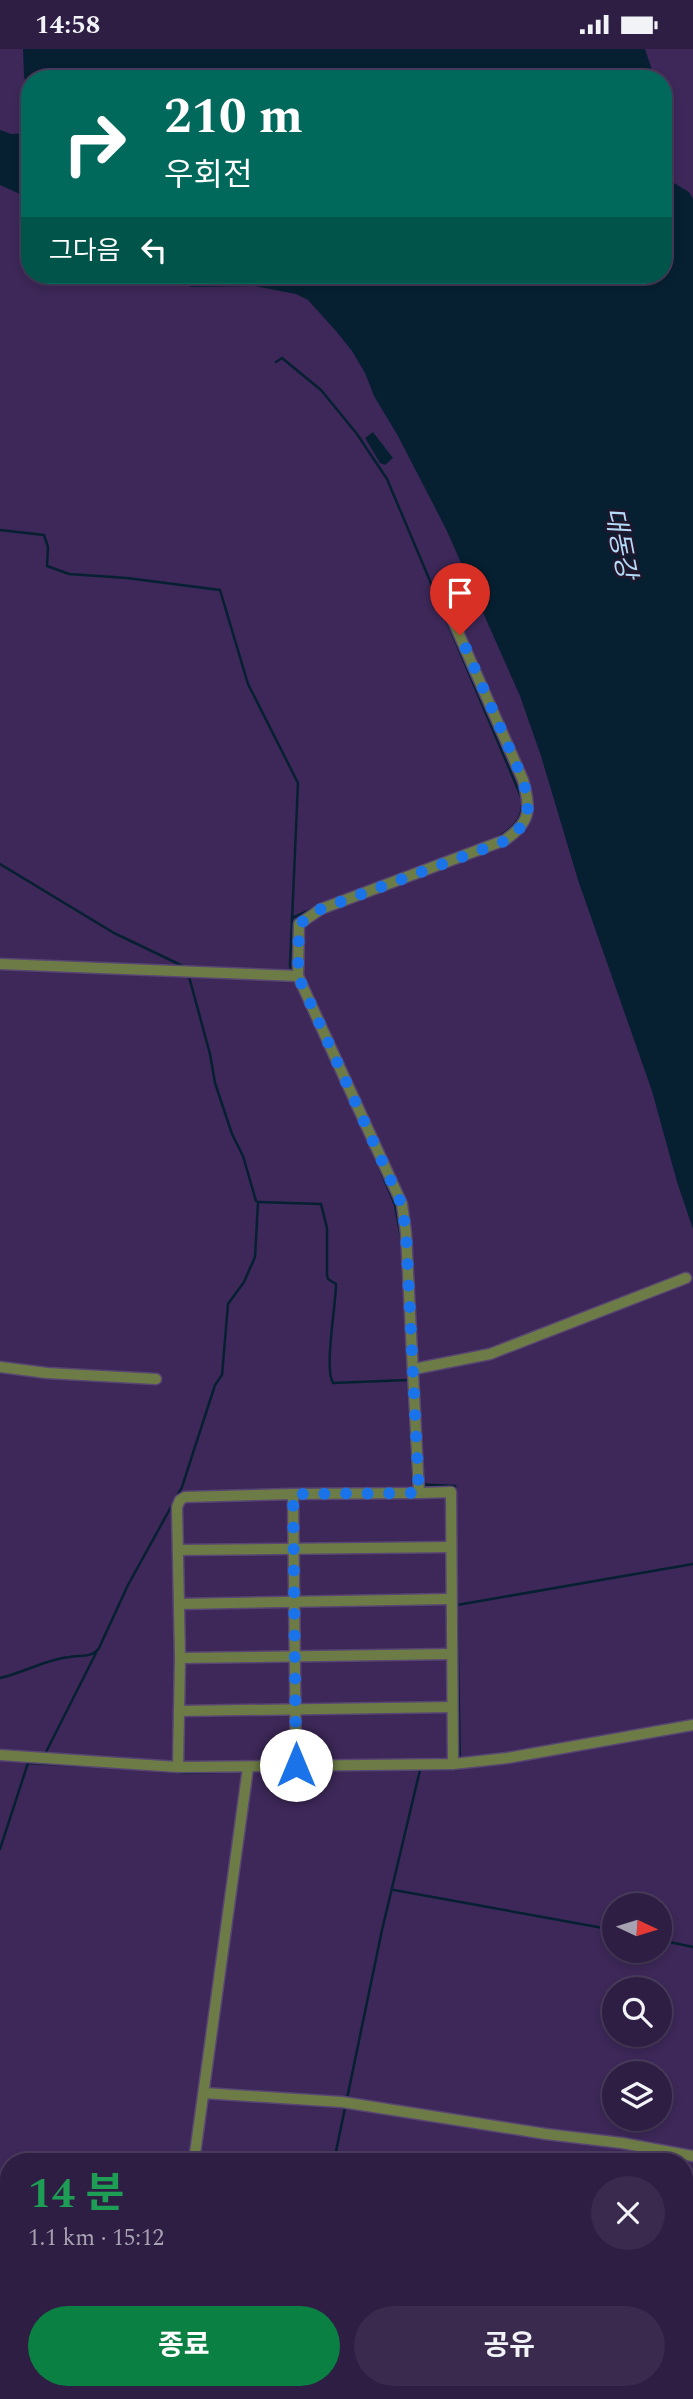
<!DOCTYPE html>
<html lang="ko">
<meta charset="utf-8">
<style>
body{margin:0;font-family:Spectral,"Noto Sans KR",serif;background:#3a2b4e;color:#f1f3f6;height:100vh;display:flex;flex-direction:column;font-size:26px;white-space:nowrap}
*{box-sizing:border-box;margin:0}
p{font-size:23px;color:#a7a2b2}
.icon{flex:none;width:38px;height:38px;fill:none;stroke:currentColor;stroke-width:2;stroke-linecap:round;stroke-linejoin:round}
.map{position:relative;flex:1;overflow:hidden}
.panel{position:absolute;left:0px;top:2104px;width:693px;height:247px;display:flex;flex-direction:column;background:#2e1e43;border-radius:28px 28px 0 0;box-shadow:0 4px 10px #0003,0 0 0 2px #493c5c}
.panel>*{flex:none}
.top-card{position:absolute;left:21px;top:21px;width:651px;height:214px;border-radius:28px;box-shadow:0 4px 10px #0003,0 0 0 2px #493c5c;background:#00695c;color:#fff;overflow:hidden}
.needle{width:46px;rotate:94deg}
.tools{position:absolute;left:602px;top:1844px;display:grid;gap:14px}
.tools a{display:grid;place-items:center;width:70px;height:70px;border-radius:50%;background:#2e1e43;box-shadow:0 4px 10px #0003,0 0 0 2px #493c5c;font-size:35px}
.pin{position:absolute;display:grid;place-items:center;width:60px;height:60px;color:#fff;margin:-72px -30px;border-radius:50% 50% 50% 0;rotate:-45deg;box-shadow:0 0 7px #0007}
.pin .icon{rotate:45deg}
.me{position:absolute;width:77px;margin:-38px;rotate:0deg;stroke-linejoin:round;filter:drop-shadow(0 0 5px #0008)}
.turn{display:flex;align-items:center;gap:24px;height:147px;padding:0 28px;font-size:32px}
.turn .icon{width:91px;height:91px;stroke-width:2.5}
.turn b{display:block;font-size:49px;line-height:60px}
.then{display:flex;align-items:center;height:66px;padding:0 28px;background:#0003;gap:14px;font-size:26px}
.round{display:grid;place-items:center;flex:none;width:74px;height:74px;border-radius:37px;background:#3a2b4e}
.headline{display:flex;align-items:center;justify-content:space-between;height:119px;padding:0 28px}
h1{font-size:42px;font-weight:700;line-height:52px;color:#1e9e55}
.action{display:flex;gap:14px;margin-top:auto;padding:14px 28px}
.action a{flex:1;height:80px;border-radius:42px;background:#0b8043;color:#fff;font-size:28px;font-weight:700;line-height:80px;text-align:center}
.action a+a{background:#3a2b4e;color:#f1f3f6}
.status{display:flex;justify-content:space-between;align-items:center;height:49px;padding:0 35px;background:#2e1e43;direction:ltr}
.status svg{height:19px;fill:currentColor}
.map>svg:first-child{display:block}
.water{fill:#062032}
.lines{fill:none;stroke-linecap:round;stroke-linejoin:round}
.stream{stroke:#062032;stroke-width:2.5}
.minor-casing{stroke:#584573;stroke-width:13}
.minor{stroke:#6d7c46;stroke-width:10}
.route{stroke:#1a73e8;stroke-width:12;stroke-dasharray:0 21.6}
.labels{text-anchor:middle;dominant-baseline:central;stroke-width:5;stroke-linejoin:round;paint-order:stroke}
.water-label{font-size:26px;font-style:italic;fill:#b4dbf8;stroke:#20172d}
</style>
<div class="status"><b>14:58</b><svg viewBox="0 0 49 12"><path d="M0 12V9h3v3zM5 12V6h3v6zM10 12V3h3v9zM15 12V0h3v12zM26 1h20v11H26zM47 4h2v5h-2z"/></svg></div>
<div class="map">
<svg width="693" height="2350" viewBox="0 0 693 2350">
<rect width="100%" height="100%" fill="#3d2859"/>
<g class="water">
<polygon points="23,0 645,0 655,30 30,30 30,42 24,28"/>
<polygon points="0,81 11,85 30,84 30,153 20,145 0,136"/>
<polygon points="663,105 674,134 689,143 693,150 693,1180 677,1133 652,1042 578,831 541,707 520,647 446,480 398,387 374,347 365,324 352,302 336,282 308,251 296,245 255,237 192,238 154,226 663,226"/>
<polygon points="373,383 393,409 385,416 380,414 365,389"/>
</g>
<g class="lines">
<g class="stream">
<path d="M276 313 282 309 321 341 357 385 387 430 522 750C524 770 512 780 497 789"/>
<polyline points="0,481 44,486 48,498 47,517 69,525 127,529 220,541 248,635 298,734 290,917 292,923"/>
<polyline points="0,815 114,884 185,918"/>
<polyline points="292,869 317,858"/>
<polyline points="188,924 210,1005 215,1034 232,1085 243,1107 256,1152"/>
<polyline points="371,1099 395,1156 402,1195"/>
<path d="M258 1153 321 1155 327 1179V1226L328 1230 336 1235C336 1256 324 1320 333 1334L408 1331"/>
<polyline points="408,1324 413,1435 455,1437 455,1444"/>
<polyline points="456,1511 457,1556"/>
<path d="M0 1629C23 1624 44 1611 69 1608 79 1606 93 1609 99 1599L128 1536 182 1438 215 1336 222 1326 228 1255 244 1233 255 1208 258 1154"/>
<polyline points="44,1707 96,1604"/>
<polyline points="160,1722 185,1724 244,1722"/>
<polyline points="251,1722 460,1720 457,1556 693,1515"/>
<polyline points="0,1800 28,1714 90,1717"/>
<polyline points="394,1841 614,1881"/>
<polyline points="660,1891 693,1898"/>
<polyline points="289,2054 345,2058"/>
<polyline points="334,2112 382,1881 420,1721"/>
</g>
<defs>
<g id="minor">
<path d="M450 565 523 731C531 761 531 773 505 791L321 860 299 875 298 927 402 1155 406 1184 419 1444 451 1443 453 1715"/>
<polyline points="0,915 298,927"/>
<polyline points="0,1318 47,1324 156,1330"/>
<polyline points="414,1320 490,1305 686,1229"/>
<polyline points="178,1501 451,1498"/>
<polyline points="179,1555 450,1550"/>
<polyline points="180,1609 451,1605"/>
<polyline points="179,1662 452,1658"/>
<polyline points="0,1706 178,1718 453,1715 507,1709 693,1676"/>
<polyline points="296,1716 293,1445 419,1444"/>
<polyline points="178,1718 180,1609 177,1458 180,1451 185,1448 293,1445"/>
<polyline points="204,2044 342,2053 546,2085 622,2094 693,2107"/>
<polyline points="194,2112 248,1719"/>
<polyline points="0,2197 9,2198"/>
</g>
</defs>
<use href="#minor" class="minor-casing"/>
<use href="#minor" class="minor"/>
</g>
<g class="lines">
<path class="route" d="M296 1716 293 1445 419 1444 406 1184 402 1156 298 927 299 875 321 860 505 792C531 773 531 761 523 731L460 586"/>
</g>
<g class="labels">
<g class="water-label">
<text transform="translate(620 494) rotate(79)">대동강</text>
</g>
</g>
</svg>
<div class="tools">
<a><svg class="needle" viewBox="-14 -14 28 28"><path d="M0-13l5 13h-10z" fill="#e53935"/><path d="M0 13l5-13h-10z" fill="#a7a2b2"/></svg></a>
<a><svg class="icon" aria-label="search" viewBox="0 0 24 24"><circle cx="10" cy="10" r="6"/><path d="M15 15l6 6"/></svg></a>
<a><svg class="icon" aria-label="layers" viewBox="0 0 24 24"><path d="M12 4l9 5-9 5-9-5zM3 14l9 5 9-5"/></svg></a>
</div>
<div class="pin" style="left:460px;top:586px;background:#d93025"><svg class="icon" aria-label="arrive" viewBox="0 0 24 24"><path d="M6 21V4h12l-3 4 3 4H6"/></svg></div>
<svg class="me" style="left:296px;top:1716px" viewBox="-20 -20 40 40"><circle r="19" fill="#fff"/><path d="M0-13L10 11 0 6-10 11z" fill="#1a73e8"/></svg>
<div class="top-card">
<div class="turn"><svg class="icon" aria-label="right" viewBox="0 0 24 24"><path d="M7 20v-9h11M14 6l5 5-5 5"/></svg><div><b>210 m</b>우회전</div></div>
<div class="then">그다음<svg class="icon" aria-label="left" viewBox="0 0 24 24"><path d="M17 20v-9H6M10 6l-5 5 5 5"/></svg></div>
</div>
<section class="panel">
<div class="headline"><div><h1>14 분</h1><p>1.1 km · 15:12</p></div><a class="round"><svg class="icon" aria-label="close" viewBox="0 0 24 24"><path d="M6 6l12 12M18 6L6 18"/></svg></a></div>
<div class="action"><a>종료</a><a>공유</a></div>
</section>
</div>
